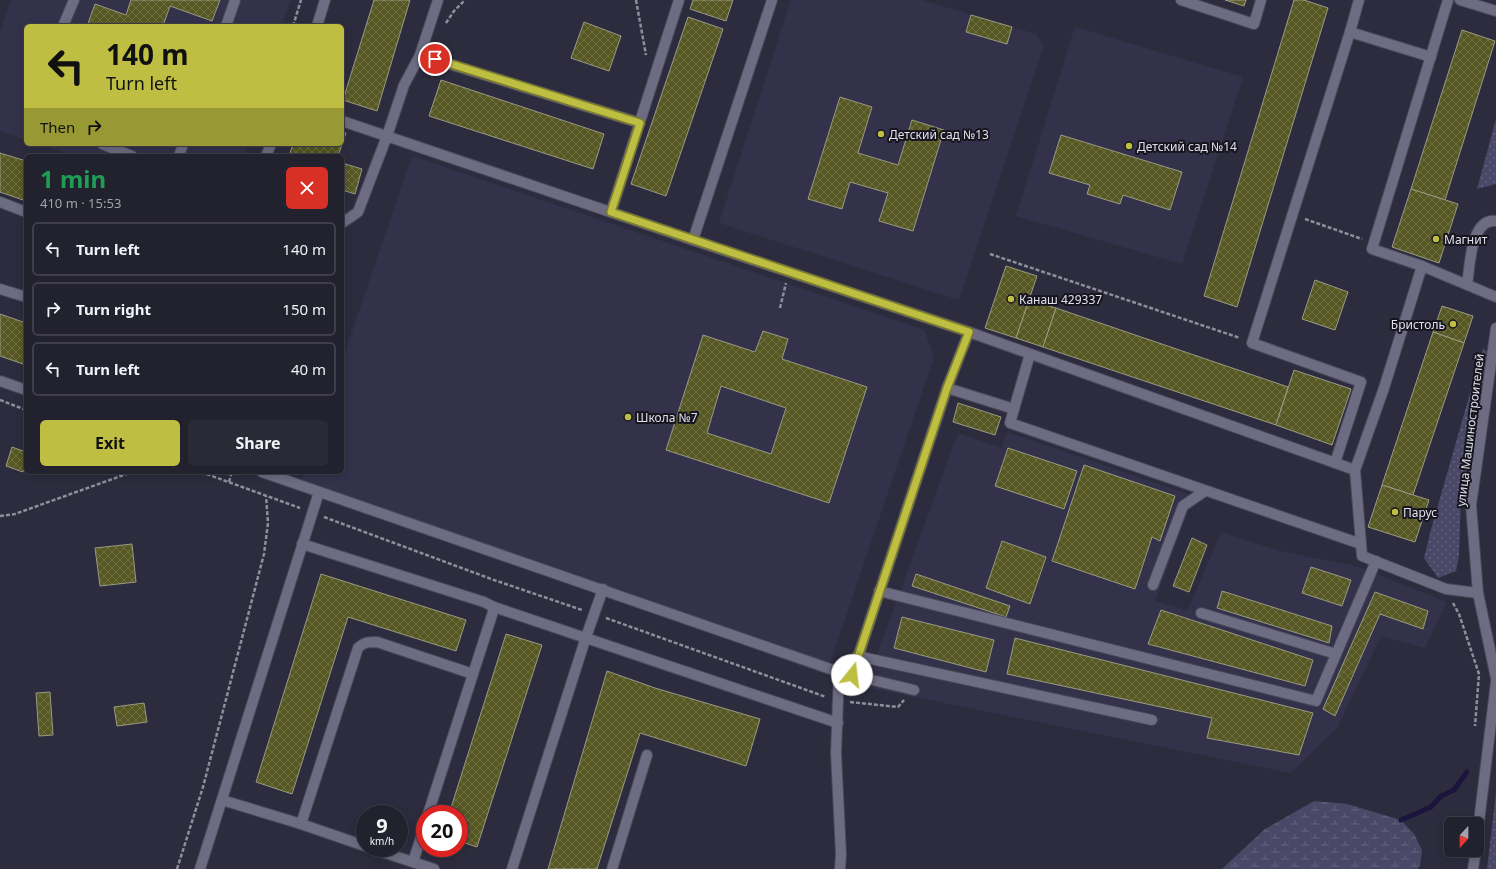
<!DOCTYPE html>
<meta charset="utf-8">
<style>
body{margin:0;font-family:"Noto Sans",sans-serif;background:#2a2936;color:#f1f3f6;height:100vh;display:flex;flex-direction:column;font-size:15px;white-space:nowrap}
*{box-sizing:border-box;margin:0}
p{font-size:13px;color:#a2a3aa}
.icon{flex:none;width:22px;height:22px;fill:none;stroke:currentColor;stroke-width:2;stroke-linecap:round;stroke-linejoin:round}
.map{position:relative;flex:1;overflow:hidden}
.details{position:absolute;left:24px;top:154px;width:320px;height:320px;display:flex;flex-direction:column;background:#22212e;border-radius:6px;box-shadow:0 2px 10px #0003,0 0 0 1px #3f3e4a}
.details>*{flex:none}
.top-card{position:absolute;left:24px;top:24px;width:320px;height:122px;border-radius:6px;box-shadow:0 2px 10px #0003,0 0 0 1px #3f3e4a;background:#bebf42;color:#111;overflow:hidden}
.needle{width:26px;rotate:201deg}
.controls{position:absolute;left:1444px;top:817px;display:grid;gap:8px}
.controls a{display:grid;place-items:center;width:40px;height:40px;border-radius:6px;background:#22212e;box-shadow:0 2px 10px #0003,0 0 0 1px #3f3e4a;font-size:20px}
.speed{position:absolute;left:356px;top:805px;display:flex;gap:8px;font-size:20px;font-weight:700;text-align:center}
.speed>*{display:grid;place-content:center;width:52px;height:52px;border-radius:50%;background:#22212e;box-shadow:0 2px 10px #0003,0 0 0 1px #3f3e4a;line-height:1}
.speed small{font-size:10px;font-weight:400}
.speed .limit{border:6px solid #d22;background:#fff;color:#111}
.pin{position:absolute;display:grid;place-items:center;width:34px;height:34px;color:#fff;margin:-17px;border:2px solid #fff;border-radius:50%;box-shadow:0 1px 4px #0007}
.me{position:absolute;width:44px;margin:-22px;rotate:16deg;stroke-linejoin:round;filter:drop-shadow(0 0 3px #0008)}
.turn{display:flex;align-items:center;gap:14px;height:84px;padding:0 16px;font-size:18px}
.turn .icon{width:52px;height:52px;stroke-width:2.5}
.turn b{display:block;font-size:28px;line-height:34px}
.then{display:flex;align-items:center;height:38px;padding:0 16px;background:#0003;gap:8px;font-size:15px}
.round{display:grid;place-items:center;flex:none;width:42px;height:42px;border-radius:6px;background:#2a2936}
.head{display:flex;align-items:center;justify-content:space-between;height:68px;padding:0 16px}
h1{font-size:24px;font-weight:700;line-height:30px;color:#1e9e55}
.primary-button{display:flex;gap:8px;margin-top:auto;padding:8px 16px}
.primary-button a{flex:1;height:46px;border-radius:6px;background:#bebf42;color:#111;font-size:16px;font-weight:700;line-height:46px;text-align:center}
.primary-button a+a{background:#2a2936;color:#f1f3f6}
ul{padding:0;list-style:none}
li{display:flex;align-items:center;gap:12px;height:54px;margin:0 8px 6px;padding:0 8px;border:2px solid #3f3e4a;border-radius:6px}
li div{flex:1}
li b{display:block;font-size:15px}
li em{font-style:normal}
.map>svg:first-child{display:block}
.built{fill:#34324b}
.grass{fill:url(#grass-dots)}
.wetland{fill:url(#wetland-marsh)}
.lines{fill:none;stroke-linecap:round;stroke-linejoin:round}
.stream{stroke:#1b143c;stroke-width:5}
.building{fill:url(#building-cross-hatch);stroke:#999b83;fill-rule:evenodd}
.minor-casing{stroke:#4a4959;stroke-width:12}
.path{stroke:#8f8e9d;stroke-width:2.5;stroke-dasharray:4 2;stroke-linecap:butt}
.minor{stroke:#6d6c82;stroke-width:10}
.route-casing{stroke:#7c7c2b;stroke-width:10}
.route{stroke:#bebf42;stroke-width:7}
.poi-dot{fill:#bebf42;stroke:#16151e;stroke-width:1.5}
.labels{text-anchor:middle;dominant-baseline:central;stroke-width:4;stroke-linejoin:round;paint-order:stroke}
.poi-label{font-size:12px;fill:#e1e0ed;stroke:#16151e;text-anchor:start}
.street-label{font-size:12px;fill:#e1e0ed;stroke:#16151e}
</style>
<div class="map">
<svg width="1496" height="869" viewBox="0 0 1496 869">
<defs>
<pattern id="grass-dots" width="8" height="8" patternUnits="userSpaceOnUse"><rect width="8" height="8" fill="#4a4867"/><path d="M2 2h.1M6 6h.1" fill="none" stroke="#64627d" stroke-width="1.8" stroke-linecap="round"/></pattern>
<pattern id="wetland-marsh" width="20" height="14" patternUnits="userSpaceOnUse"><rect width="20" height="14" fill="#4a4867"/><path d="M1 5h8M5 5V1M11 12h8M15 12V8" fill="none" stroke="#64627d"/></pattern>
<pattern id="building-cross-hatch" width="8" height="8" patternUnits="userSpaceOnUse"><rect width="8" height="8" fill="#565723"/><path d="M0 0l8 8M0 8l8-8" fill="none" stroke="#6e6f43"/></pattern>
</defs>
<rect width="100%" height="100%" fill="#2d2c3e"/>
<g class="built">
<polygon points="11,0 290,0 282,26 26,26 26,140 0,131 0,32"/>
<polygon points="791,0 922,0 1036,34 1044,45 959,300 719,223"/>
<polygon points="1075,27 1243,77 1182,264 1016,216"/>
<polygon points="38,144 248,144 244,156 73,156"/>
<polygon points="412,156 924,330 934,357 830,663 301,481 304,472 342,472 342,361"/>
<polygon points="1007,432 1193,496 1155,601 1188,610 1221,532 1280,551 1356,566 1447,602 1425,648 1381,636 1337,728 1291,773 865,687 958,433 1002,448"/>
</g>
<g class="grass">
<polygon points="1496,119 1496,184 1477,189"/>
<polygon points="1483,348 1488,353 1474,445 1461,494 1459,556 1456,571 1438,578 1424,558 1430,533"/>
<polygon points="1496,793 1496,869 1487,869"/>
</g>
<polygon class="wetland" points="1314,801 1347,804 1401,820 1414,834 1422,850 1420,866 1417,869 1222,869 1265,829"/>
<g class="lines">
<polyline class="stream" points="1401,820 1431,807 1441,796 1454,790 1467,772"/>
</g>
<g class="building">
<polygon points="131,0 220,0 212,21 170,6 163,26 87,26 95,4 126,15"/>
<polygon points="374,0 410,0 377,111 343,100"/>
<polygon points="693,0 733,0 726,21 690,9"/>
<polygon points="1225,0 1246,0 1244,6"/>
<polygon points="1294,0 1304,0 1328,8 1237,307 1204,296"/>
<polygon points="971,15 1012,27 1007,44 966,32"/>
<polygon points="688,17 723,29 666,196 631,184"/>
<polygon points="584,22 621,36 609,71 571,58"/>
<polygon points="1462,30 1495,41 1445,200 1411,189"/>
<polygon points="441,80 604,134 593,169 429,116"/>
<polygon points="840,97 872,107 858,153 898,165 912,120 944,130 913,231 879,221 888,193 850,182 842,209 808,199"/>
<polygon points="342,132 346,133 338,156 289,156 293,144 342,144"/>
<polygon points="1061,135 1182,172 1170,210 1123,195 1120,204 1087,194 1090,185 1049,173"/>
<polygon points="0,153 26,161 26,201 0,192"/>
<polygon points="342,163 362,169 355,194 342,190"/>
<polygon points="1411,189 1458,204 1439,263 1392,247"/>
<polygon points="1006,266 1037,276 1016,338 985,328"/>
<polygon points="1315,280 1348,292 1335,330 1302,319"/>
<polygon points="1029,300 1056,308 1043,347 1016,338"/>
<polygon points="1442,306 1473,316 1464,343 1433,332"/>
<polygon points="1056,308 1288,387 1276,425 1043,347"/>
<polygon points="0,314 26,323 26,365 0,356"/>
<path d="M763 331 788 339 782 359 867 387 829 503 666 450 703 335 755 352ZM721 386 786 408 771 454 707 433Z"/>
<polygon points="1433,332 1464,343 1413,495 1382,485"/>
<polygon points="1294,370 1351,389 1332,445 1276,425"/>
<polygon points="958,403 1001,417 995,435 953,422"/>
<polygon points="12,447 26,452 26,462 23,472 6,466"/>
<polygon points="1008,448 1077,471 1064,509 995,486"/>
<polygon points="1084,465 1175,496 1160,541 1152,537 1135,589 1052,561"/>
<polygon points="1382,485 1429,500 1415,542 1368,527"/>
<polygon points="1192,538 1207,545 1189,592 1173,586"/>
<polygon points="1002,541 1046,557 1030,604 986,588"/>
<polygon points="132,544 136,582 100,586 95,548"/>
<polygon points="1311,567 1351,580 1342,606 1302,593"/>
<polygon points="321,574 466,620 456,651 348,617 292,794 256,782"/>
<polygon points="916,574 1010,606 1006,617 912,586"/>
<polygon points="1222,591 1332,626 1329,643 1217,608"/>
<polygon points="1375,592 1428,611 1423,629 1380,614 1335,716 1323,709"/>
<polygon points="1161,610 1313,660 1305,686 1148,644"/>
<polygon points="902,617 994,640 986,672 894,648"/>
<polygon points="506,634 542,645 477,847 459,841 459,814 449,814"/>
<polygon points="1015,638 1313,713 1299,755 1207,738 1212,718 1007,674"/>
<polygon points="607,671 655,688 760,719 746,766 640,733 597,869 548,869"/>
<polygon points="50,692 53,735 39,736 36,693"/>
<polygon points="144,703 147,722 117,726 114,707"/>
</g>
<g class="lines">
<defs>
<g id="minor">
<polyline points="1181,0 1254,24 1261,0"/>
<polyline points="1448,0 1372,249 1422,266 1496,297"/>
<polyline points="1460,0 1496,11"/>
<polyline points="63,26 74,0"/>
<polyline points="226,26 235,0"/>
<polyline points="317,26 325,0"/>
<polyline points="1350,32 1359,0"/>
<polyline points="420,55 640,123"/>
<polyline points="342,121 693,240 969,332 1355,470 1362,556 1446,589 1478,593"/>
<polyline points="102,144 132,156"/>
<polyline points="179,156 183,144"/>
<polyline points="266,156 271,144"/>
<polyline points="0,202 26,212"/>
<polyline points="611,212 679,0"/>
<polyline points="342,223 358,212 387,136 404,85 420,55 438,0"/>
<polyline points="693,240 772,0"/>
<path d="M1467 285C1470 267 1470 218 1496 221"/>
<polyline points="0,289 26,297"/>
<polyline points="1496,328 1471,505 1478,593 1496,678"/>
<polyline points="1030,354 1010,423 1361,544"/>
<polyline points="0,381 26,390"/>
<polyline points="947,388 969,332"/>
<polyline points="1335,463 1361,382 1252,343 1350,32 1431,57"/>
<polyline points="1355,470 1384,388 1422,266"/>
<polyline points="262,472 839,672 914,690"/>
<polyline points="1153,585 1183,506 1205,491"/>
<polyline points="879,591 1316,701 1376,561"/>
<polyline points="494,607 838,723"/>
<polyline points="1201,613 1336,654"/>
<polyline points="857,656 1152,720"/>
<polyline points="839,672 836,753 841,854 840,869"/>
<polyline points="852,675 947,388 1014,409"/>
<path d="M222 800 301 824 358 648C364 642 368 642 377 642L473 674 492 615 494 607 484 602 302 544"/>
<polyline points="428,814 473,674"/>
<polyline points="301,824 365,846"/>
<polyline points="1477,838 1496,682"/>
<polyline points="370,848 434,869"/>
<polyline points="413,862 425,825"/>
<polyline points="200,869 319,492"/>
<polyline points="512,869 586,637 603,589"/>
<polyline points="612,869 647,755"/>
<polyline points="1473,869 1476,850"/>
</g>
</defs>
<use href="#minor" class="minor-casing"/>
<g class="path">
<polyline points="636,0 646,55"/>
<polyline points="446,23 454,11 465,0"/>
<polyline points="293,26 301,0"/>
<polyline points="1305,219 1362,239"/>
<polyline points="990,254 1240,338"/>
<polyline points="780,308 786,283"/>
<polyline points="0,400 26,410"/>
<polyline points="201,472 300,508"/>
<polyline points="229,482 232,472"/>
<polyline points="0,516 15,514 132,472"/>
<polyline points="324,517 494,580 582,610"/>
<polyline points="1453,603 1459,614 1479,674 1475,726"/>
<polyline points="606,618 826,697"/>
<polyline points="850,702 898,707 904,700"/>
<polyline points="177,869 203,787 264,554 268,523 266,496"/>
</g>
<use href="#minor" class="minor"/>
</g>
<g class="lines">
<defs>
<polyline id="route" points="435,59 640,123 611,212 969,332 947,388 852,675"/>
</defs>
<use href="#route" class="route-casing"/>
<use href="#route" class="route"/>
</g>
<g class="poi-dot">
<circle cx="881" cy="134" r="4"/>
<circle cx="1129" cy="146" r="4"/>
<circle cx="1436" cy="239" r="4"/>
<circle cx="1011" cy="299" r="4"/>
<circle cx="1453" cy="324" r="4"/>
<circle cx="628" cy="417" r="4"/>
<circle cx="1395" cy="512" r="4"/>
</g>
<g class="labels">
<g class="poi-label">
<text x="889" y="134">Детский сад №13</text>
<text x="1137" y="146">Детский сад №14</text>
<text x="1444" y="239">Магнит</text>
<text x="1019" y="299">Канаш 429337</text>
<text x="1445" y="324" text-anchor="end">Бристоль</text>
<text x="636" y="417">Школа №7</text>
<text x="1403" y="512">Парус</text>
</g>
<g class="street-label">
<text transform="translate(1470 430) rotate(-83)">улица Машиностроителей</text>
</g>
</g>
</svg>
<div class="controls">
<a><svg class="needle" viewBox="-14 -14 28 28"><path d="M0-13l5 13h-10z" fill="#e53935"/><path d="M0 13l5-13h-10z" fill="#a2a3aa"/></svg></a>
</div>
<div class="speed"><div>9<small>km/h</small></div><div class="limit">20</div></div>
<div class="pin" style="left:435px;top:59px;background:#d93025"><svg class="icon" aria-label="arrive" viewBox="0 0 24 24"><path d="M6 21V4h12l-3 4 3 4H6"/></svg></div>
<svg class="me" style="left:852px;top:675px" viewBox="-20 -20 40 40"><circle r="19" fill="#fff"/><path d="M0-13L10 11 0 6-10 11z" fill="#bebf42"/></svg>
<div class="top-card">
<div class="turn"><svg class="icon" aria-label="left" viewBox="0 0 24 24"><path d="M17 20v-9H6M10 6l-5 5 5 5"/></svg><div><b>140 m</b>Turn left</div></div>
<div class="then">Then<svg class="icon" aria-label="right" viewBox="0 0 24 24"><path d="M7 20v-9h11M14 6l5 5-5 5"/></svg></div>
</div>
<section class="details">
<div class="head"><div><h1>1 min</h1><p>410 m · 15:53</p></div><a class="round" style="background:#d93025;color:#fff"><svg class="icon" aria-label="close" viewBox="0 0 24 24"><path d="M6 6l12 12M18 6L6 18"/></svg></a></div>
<ul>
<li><svg class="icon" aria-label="left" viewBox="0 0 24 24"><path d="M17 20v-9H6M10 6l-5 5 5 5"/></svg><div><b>Turn left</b></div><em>140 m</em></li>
<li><svg class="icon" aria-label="right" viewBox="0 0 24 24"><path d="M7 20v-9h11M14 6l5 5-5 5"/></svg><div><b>Turn right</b></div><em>150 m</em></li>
<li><svg class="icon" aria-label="left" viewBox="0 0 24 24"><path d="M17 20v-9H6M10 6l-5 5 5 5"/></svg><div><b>Turn left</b></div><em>40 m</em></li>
</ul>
<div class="primary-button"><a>Exit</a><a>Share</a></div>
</section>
</div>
